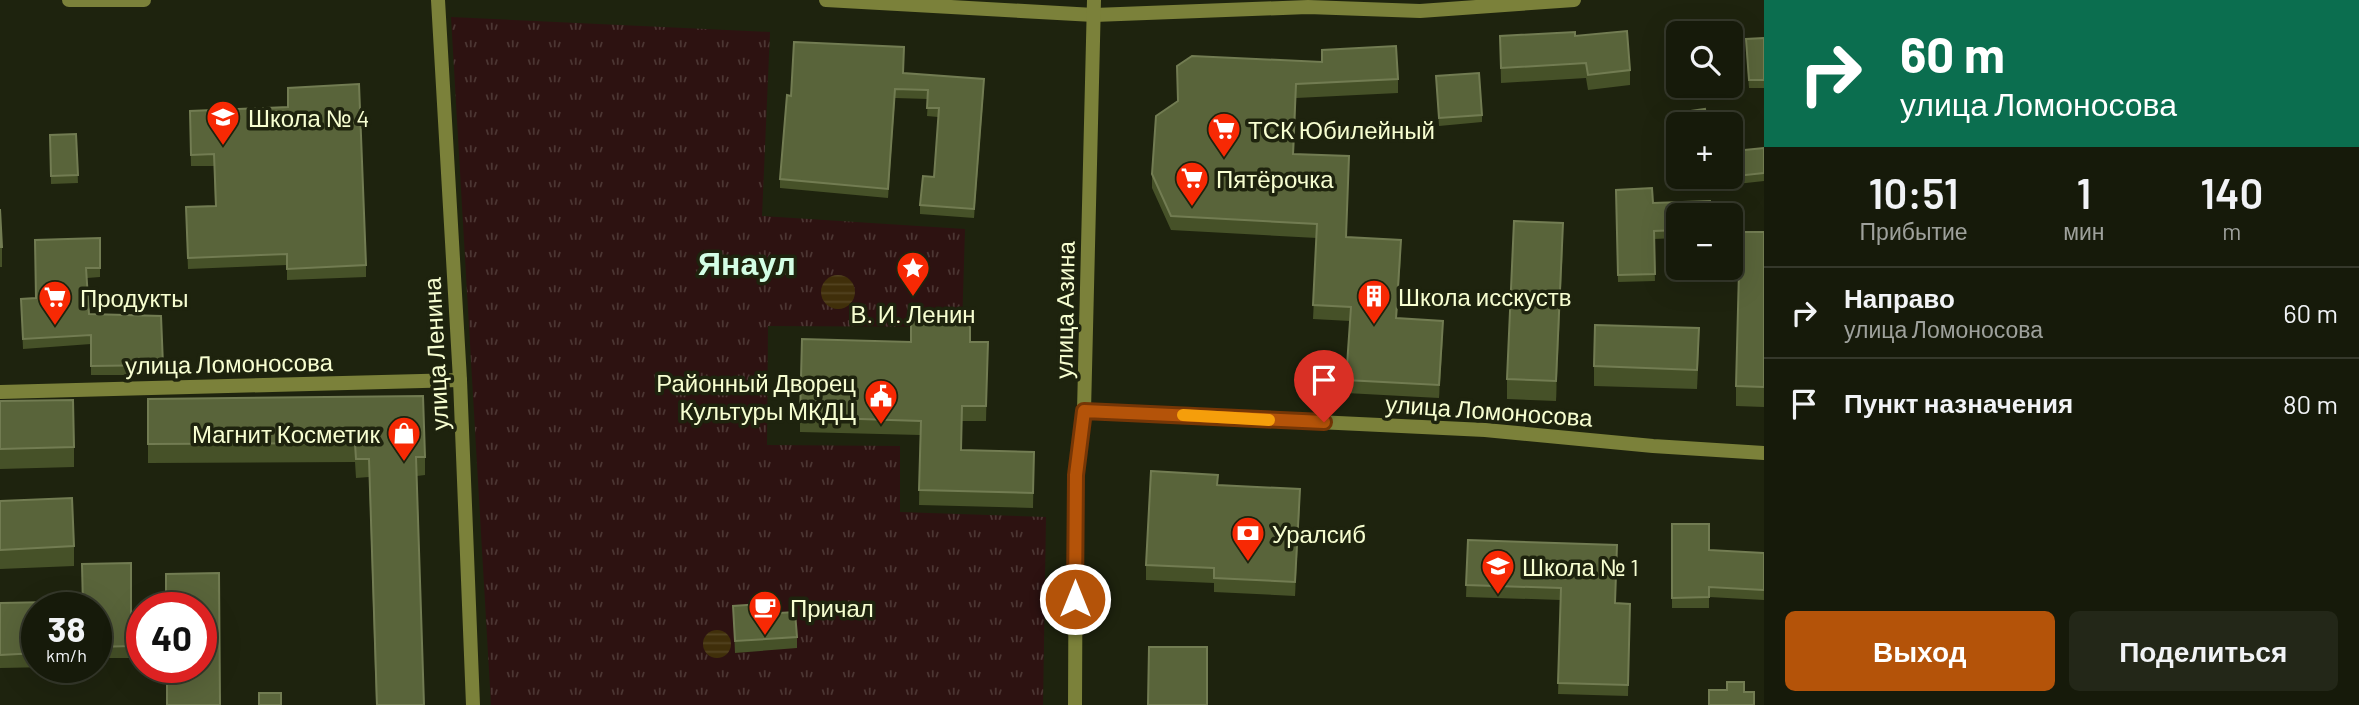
<!DOCTYPE html>
<html lang="ru">
<meta charset="utf-8">
<style>
body{margin:0;font-family:Barlow,sans-serif;background:#232718;color:#f1f3f6;height:100vh;display:flex;flex-direction:column;font-size:26px;white-space:nowrap}
*{box-sizing:border-box;margin:0}
p{font-size:23px;color:#9ea19c}
.icon{flex:none;width:38px;height:38px;fill:none;stroke:currentColor;stroke-width:2;stroke-linecap:round;stroke-linejoin:round}
.map{position:relative;flex:1;overflow:hidden}
.details{display:flex;flex-direction:column;background:#161a0a;width:595px}
.details>*{flex:none}
.banner{background:#0b6e4f;color:#fff;overflow:hidden}
.buttons{position:absolute;left:1666px;top:21px;display:grid;gap:14px}
.buttons a{display:grid;place-items:center;width:77px;height:77px;border-radius:10px;background:#161a0a;box-shadow:0 7px 28px #0002,0 0 0 2px #35382b;font-size:35px}
.speed{position:absolute;left:21px;top:592px;display:flex;gap:14px;font-size:35px;font-weight:700;text-align:center}
.speed>*{display:grid;place-content:center;width:91px;height:91px;border-radius:50%;background:#161a0a;box-shadow:0 7px 28px #0002,0 0 0 2px #35382b;line-height:1}
.speed small{font-size:18px;font-weight:400}
.speed .limit{border:10px solid #d22;background:#fff;color:#111}
.pin{position:absolute;display:grid;place-items:center;width:60px;height:60px;color:#fff;margin:-72px -30px;border-radius:50% 50% 50% 0;rotate:-45deg;box-shadow:0 0 7px #0007}
.pin .icon{rotate:45deg}
.me{position:absolute;width:77px;margin:-38px;rotate:0deg;stroke-linejoin:round;filter:drop-shadow(0 0 5px #0008)}
.turn{display:flex;align-items:center;gap:24px;height:147px;padding:0 21px;font-size:32px}
.turn .icon{width:91px;height:91px;stroke-width:2.5}
.turn b{display:block;font-size:49px;line-height:60px}
.eta{display:flex;justify-content:space-evenly;align-items:center;height:119px;text-align:center}
.eta b{font-size:42px;font-weight:600;line-height:49px}
.button{display:flex;gap:14px;margin-top:auto;padding:14px 21px}
.button a{flex:1;height:80px;border-radius:10px;background:#b45309;color:#fff;font-size:28px;font-weight:600;line-height:80px;text-align:center}
.button a+a{background:#232718;color:#f1f3f6}
ul{padding:0;list-style:none}
li{display:flex;align-items:center;gap:21px;height:91px;padding:0 21px;border-top:2px solid #35382b}
li div{flex:1}
li b{display:block;font-size:26px}
li em{font-style:normal}
main{display:flex;flex:1;min-height:0}
.map>svg:first-child{display:block}
.park{fill:url(#park-tufts)}
.water{fill:url(#water-rules)}
.lines{fill:none;stroke-linecap:round;stroke-linejoin:round}
.minor{stroke:#7b813a;stroke-width:14}
.tertiary{stroke:#7b813a;stroke-width:14}
.wall{fill:#465128}
.shaded-wall{fill:#2e3716}
.building{fill:#59643a;stroke:#727c52;stroke-width:2}
.route-casing{stroke:#753606;stroke-width:18}
.route{stroke:#b45309;stroke-width:12}
.slow{stroke:#f59e0b;stroke-width:12}
.labels{text-anchor:middle;dominant-baseline:central;stroke-width:7;stroke-linejoin:round;paint-order:stroke}
.poi-label{font-size:24px;fill:#f7fed1;stroke:#1e230e;text-anchor:start}
.street-label{font-size:24px;fill:#f7fed1;stroke:#1e230e}
.district-label{font-size:32px;font-weight:bold;fill:#d3fee5;stroke:#1e230e}
</style>
<main>
<div class="map">
<svg width="1764" height="705" viewBox="0 0 1764 705">
<defs>
<pattern id="park-tufts" width="24" height="20" patternUnits="userSpaceOnUse" patternTransform="scale(1.75)"><rect width="24" height="20" fill="#2d1211"/><path d="M3 7l-1-3M5 7V3M7 7l1-3M15 17l-1-3M17 17v-4M19 17l1-3" fill="none" stroke="#4c3633"/></pattern>
<pattern id="water-rules" width="6" height="5" patternUnits="userSpaceOnUse" patternTransform="scale(1.75)"><rect width="6" height="5" fill="#402f0a"/><path d="M0 2.5h6" fill="none" stroke="#534421"/></pattern>
</defs>
<rect width="100%" height="100%" fill="#1e230e"/>
<polygon class="park" points="451,17 770,32 762,216 965,229 962,327 768,326 767,445 900,446 900,512 1046,517 1043,705 491,705"/>
<g class="water">
<circle cx="838" cy="292" r="17"/>
<circle cx="717" cy="644" r="14"/>
</g>
<g class="lines">
<g class="minor">
<polyline points="1094,15 1308,7 1420,11 1574,0"/>
<polyline points="1084,411 1485,430 1653,446 1764,453"/>
</g>
<g class="tertiary">
<polyline points="69,0 144,0"/>
<polyline points="438,0 460,380 473,705"/>
<polyline points="826,0 1094,15"/>
<polyline points="0,392 460,380"/>
<polyline points="1075,705 1076,475 1084,411 1094,0"/>
</g>
</g>
<g class="wall">
<polygon points="1500,36 1575,36 1630,70 1630,85 1588,90 1586,78 1501,83"/>
<polygon points="1764,38 1764,88 1749,88 1746,47"/>
<polygon points="1177,66 1398,79 1398,93 1296,98 1294,154 1347,237 1401,254 1397,318 1443,335 1439,398 1346,393 1350,321 1313,319 1317,238 1171,230 1152,188 1152,174 1177,101"/>
<polygon points="903,73 984,88 974,218 920,214 920,205 934,177 938,117 927,116 928,99 895,98 888,198 780,188 780,179 791,96"/>
<polygon points="1436,76 1482,115 1482,122 1439,126"/>
<polygon points="1669,114 1678,124 1678,158 1673,158"/>
<polygon points="190,123 366,265 366,277 287,280 287,265 188,269 186,218 215,206 214,166 191,166"/>
<polygon points="76,134 78,183 51,184 50,135"/>
<polygon points="1764,148 1764,181 1737,184 1735,151"/>
<polygon points="1616,190 1653,203 1678,215 1678,238 1654,239 1655,281 1618,282"/>
<polygon points="0,209 2,247 2,267 0,267"/>
<polygon points="1764,232 1764,407 1736,406 1736,386"/>
<polygon points="100,238 100,277 87,278 89,314 161,316 163,375 91,375 91,344 23,349 21,299 36,298"/>
<polygon points="1563,243 1556,401 1507,399 1507,379"/>
<polygon points="911,342 988,342 986,421 962,421 961,450 1034,452 1033,508 919,505 920,435 800,432 800,417"/>
<polygon points="1699,348 1697,389 1594,386 1594,366"/>
<polygon points="148,399 425,457 425,475 417,476 424,705 376,705 369,477 356,478 355,462 148,463"/>
<polygon points="0,401 74,447 74,467 0,469"/>
<polygon points="1218,485 1300,503 1295,596 1214,592 1214,583 1146,580 1146,565"/>
<polygon points="0,501 74,546 74,566 0,569"/>
<polygon points="1672,524 1709,550 1764,572 1764,600 1709,597 1709,608 1672,608"/>
<polygon points="1468,540 1615,603 1630,604 1628,696 1558,694 1561,600 1466,597"/>
<polygon points="131,563 131,658 96,658 96,607"/>
<polygon points="0,603 37,607 37,667 51,667 0,668"/>
<polygon points="733,606 762,614 797,637 797,648 735,653"/>
</g>
<g class="shaded-wall">
<polygon points="984,79 984,88 974,218 974,209"/>
<polygon points="895,89 895,98 888,198 888,189"/>
<polygon points="1563,223 1563,243 1556,401 1556,381"/>
<polygon points="1401,240 1401,254 1396,332 1396,318"/>
<polygon points="1443,321 1443,335 1439,398 1439,385"/>
<polygon points="1300,489 1300,503 1295,596 1295,582"/>
</g>
<g class="building">
<polygon points="1627,31 1630,70 1588,75 1586,63 1501,68 1500,36 1575,32 1575,36"/>
<polygon points="1764,38 1764,80 1749,80 1746,39"/>
<polygon points="794,42 904,47 903,73 984,79 974,209 920,205 923,176 934,177 939,108 927,108 928,90 895,89 888,189 780,179 787,95 791,96"/>
<polygon points="1396,46 1398,79 1296,84 1293,154 1349,156 1346,237 1401,240 1396,318 1443,321 1439,385 1346,380 1351,307 1313,305 1317,224 1171,216 1152,174 1156,116 1178,101 1177,66 1192,56 1322,62 1322,50"/>
<polygon points="1479,73 1482,115 1439,118 1436,76"/>
<polygon points="359,84 366,265 287,269 287,254 188,258 186,207 216,206 214,154 191,155 190,111 288,107 288,88"/>
<polygon points="1705,109 1707,124 1678,124 1678,150 1673,151 1669,114"/>
<polygon points="76,134 78,175 51,176 50,135"/>
<polygon points="1764,148 1764,173 1737,176 1735,151"/>
<polygon points="1652,188 1653,203 1710,201 1711,211 1716,211 1717,215 1678,215 1678,230 1654,231 1655,274 1618,275 1616,190"/>
<polygon points="0,209 2,247 0,247"/>
<polygon points="1514,221 1563,223 1556,381 1507,379"/>
<polygon points="1740,232 1764,232 1764,387 1736,386"/>
<polygon points="100,238 100,268 86,268 89,314 161,316 163,365 91,366 91,335 23,339 21,299 36,298 35,240"/>
<polygon points="911,319 970,321 970,342 988,342 986,406 962,406 961,450 1034,452 1033,493 919,490 921,421 800,417 802,339 911,342"/>
<polygon points="1595,325 1699,328 1697,370 1594,366"/>
<polygon points="423,396 425,457 416,457 424,705 377,705 369,459 356,459 355,443 148,444 148,399"/>
<polygon points="73,400 74,447 0,449 0,401"/>
<polygon points="1151,471 1218,475 1217,485 1300,489 1295,582 1214,578 1214,568 1146,565"/>
<polygon points="72,498 74,546 0,550 0,501"/>
<polygon points="1672,524 1709,524 1709,550 1764,553 1764,590 1709,587 1709,597 1672,598"/>
<polygon points="1468,540 1617,545 1615,603 1630,604 1628,685 1558,683 1561,588 1466,585"/>
<polygon points="131,563 131,646 96,647 96,607 83,607 82,564"/>
<polygon points="219,573 220,705 167,705 167,667 201,667 201,607 166,607 166,574"/>
<polygon points="52,602 52,607 37,607 37,653 0,655 0,603"/>
<polygon points="761,604 762,614 795,612 797,637 735,641 733,606"/>
<polygon points="1149,647 1207,647 1207,705 1148,705"/>
<polygon points="1727,682 1744,682 1744,692 1754,692 1754,705 1709,705 1709,690 1727,690"/>
<rect x="259" y="693" width="22" height="12"/>
</g>
<g class="lines">
<defs>
<polyline id="route" points="1075,599 1076,475 1084,411 1324,422"/>
</defs>
<use href="#route" class="route-casing"/>
<use href="#route" class="route"/>
<polyline class="slow" points="1183,415 1269,420"/>
</g>
<defs>
<symbol id="school-pin" viewBox="-11 -11 22 30"><path d="M0 17L-7.5 6A9.5 9.5 0 1 1 7.5 6Z" fill="#f72904" stroke="#1e230e"/><path d="M0-5L7-2L0 1L-7-2ZM-4 1L0 2.5L4 1V4Q0 6-4 4Z" fill="#fff"/></symbol>
<symbol id="supermarket-pin" viewBox="-11 -11 22 30"><path d="M0 17L-7.5 6A9.5 9.5 0 1 1 7.5 6Z" fill="#f72904" stroke="#1e230e"/><path d="M-6-5.5h2.5l.6 2H6L4.5 2H-2.5L-4.4-4H-6ZM-1.5 3.2a1.3 1.3 0 1 0 .1 0ZM3 3.2a1.3 1.3 0 1 0 .1 0Z" fill="#fff"/></symbol>
<symbol id="sight-pin" viewBox="-11 -11 22 30"><path d="M0 17L-7.5 6A9.5 9.5 0 1 1 7.5 6Z" fill="#f72904" stroke="#1e230e"/><path d="M0-6L1.8-2.2L6-1.7L2.9 1.2L3.7 5.4L0 3.3L-3.7 5.4L-2.9 1.2L-6-1.7L-1.8-2.2Z" fill="#fff"/></symbol>
<symbol id="building-pin" viewBox="-11 -11 22 30"><path d="M0 17L-7.5 6A9.5 9.5 0 1 1 7.5 6Z" fill="#f72904" stroke="#1e230e"/><path d="M-4-6H4V6H1V3H-1V6H-4ZM-2.5-4.3h1.7v1.8h-1.7ZM.8-4.3h1.7v1.8H.8ZM-2.5-1h1.7V.8h-1.7ZM.8-1h1.7V.8H.8Z" fill="#fff"/></symbol>
<symbol id="civic-pin" viewBox="-11 -11 22 30"><path d="M0 17L-7.5 6A9.5 9.5 0 1 1 7.5 6Z" fill="#f72904" stroke="#1e230e"/><path d="M-.6-6.5H3V-4.5H.6V-3L4-1V1h2V6H-6V1h2V-1L-.6-3ZM-1.2 2.5V6h2.4V2.5Z" fill="#fff"/></symbol>
<symbol id="shop-pin" viewBox="-11 -11 22 30"><path d="M0 17L-7.5 6A9.5 9.5 0 1 1 7.5 6Z" fill="#f72904" stroke="#1e230e"/><path d="M-5-2.5h2.3a2.7 3.5 0 0 1 5.4 0H5L5.5 6h-11ZM-1.5-2.5h3a1.5 2.3 0 0 0-3 0Z" fill="#fff"/></symbol>
<symbol id="bank-pin" viewBox="-11 -11 22 30"><path d="M0 17L-7.5 6A9.5 9.5 0 1 1 7.5 6Z" fill="#f72904" stroke="#1e230e"/><path d="M-6-4H6V4H-6ZM0-2.3a2.3 2.3 0 1 0 0 4.6a2.3 2.3 0 1 0 0-4.6Z" fill="#fff"/></symbol>
<symbol id="cafe-pin" viewBox="-11 -11 22 30"><path d="M0 17L-7.5 6A9.5 9.5 0 1 1 7.5 6Z" fill="#f72904" stroke="#1e230e"/><path d="M-5.5-4.5H6V0H3Q3 3.5 0 3.5H-2.5Q-5.5 3.5-5.5 0ZM3-3.2v2h1.7v-2ZM-6 4.5H4V6H-6Z" fill="#fff"/></symbol>
</defs>
<g fill-rule="evenodd">
<use href="#school-pin" x="204" y="98" width="38" height="52"/>
<use href="#supermarket-pin" x="1205" y="110" width="38" height="52"/>
<use href="#supermarket-pin" x="1173" y="159" width="38" height="52"/>
<use href="#sight-pin" x="894" y="249" width="38" height="52"/>
<use href="#building-pin" x="1355" y="277" width="38" height="52"/>
<use href="#supermarket-pin" x="36" y="278" width="38" height="52"/>
<use href="#civic-pin" x="862" y="377" width="38" height="52"/>
<use href="#shop-pin" x="385" y="414" width="38" height="52"/>
<use href="#bank-pin" x="1229" y="514" width="38" height="52"/>
<use href="#school-pin" x="1479" y="547" width="38" height="52"/>
<use href="#cafe-pin" x="746" y="588" width="38" height="52"/>
</g>
<g class="labels">
<g class="poi-label">
<text x="248" y="117">Школа № 4</text>
<text x="1248" y="129">ТСК Юбилейный</text>
<text x="1216" y="178">Пятёрочка</text>
<text x="1398" y="296">Школа исскуств</text>
<text x="80" y="297">Продукты</text>
<text x="913" y="313" text-anchor="middle">В. И. Ленин</text>
<text x="856" y="382" text-anchor="end">Районный Дворец<tspan x="856" dy="28">Культуры МКДЦ</tspan></text>
<text x="380" y="433" text-anchor="end">Магнит Косметик</text>
<text x="1272" y="533">Уралсиб</text>
<text x="1522" y="566">Школа № 1</text>
<text x="790" y="607">Причал</text>
</g>
<g class="street-label">
<text transform="translate(1064 310) rotate(-89)">улица Азина</text>
<text transform="translate(435 354) rotate(-93)">улица Ленина</text>
<text transform="translate(229 363) rotate(-1)">улица Ломоносова</text>
<text transform="translate(1489 410) rotate(4)">улица Ломоносова</text>
</g>
<g class="district-label">
<text x="747" y="262">Янаул</text>
</g>
</g>
</svg>
<div class="buttons">
<a><svg class="icon" aria-label="search" viewBox="0 0 24 24"><circle cx="10" cy="10" r="6"/><path d="M15 15l6 6"/></svg></a>
<a>+</a>
<a>−</a>
</div>
<div class="speed"><div>38<small>km/h</small></div><div class="limit">40</div></div>
<div class="pin" style="left:1324px;top:422px;background:#d93025"><svg class="icon" aria-label="arrive" viewBox="0 0 24 24"><path d="M6 21V4h12l-3 4 3 4H6"/></svg></div>
<svg class="me" style="left:1075px;top:599px" viewBox="-20 -20 40 40"><circle r="17" fill="#b45309" stroke="#fff" stroke-width="3"/><path d="M0-11L8 9 0 5-8 9z" fill="#fff"/></svg>
</div>
<section class="details">
<div class="banner">
<div class="turn"><svg class="icon" aria-label="right" viewBox="0 0 24 24"><path d="M7 20v-9h11M14 6l5 5-5 5"/></svg><div><b>60 m</b>улица Ломоносова</div></div>
</div>
<div class="eta">
<div><b>10:51</b><p>Прибытие</p></div>
<div><b>1</b><p>мин</p></div>
<div><b>140</b><p>m</p></div>
</div>
<ul>
<li><svg class="icon" aria-label="right" viewBox="0 0 24 24"><path d="M7 20v-9h11M14 6l5 5-5 5"/></svg><div><b>Направо</b><p>улица Ломоносова</p></div><em>60 m</em></li>
<li><svg class="icon" aria-label="arrive" viewBox="0 0 24 24"><path d="M6 21V4h12l-3 4 3 4H6"/></svg><div><b>Пункт назначения</b></div><em>80 m</em></li>
</ul>
<div class="button"><a>Выход</a><a>Поделиться</a></div>
</section>
</main>
